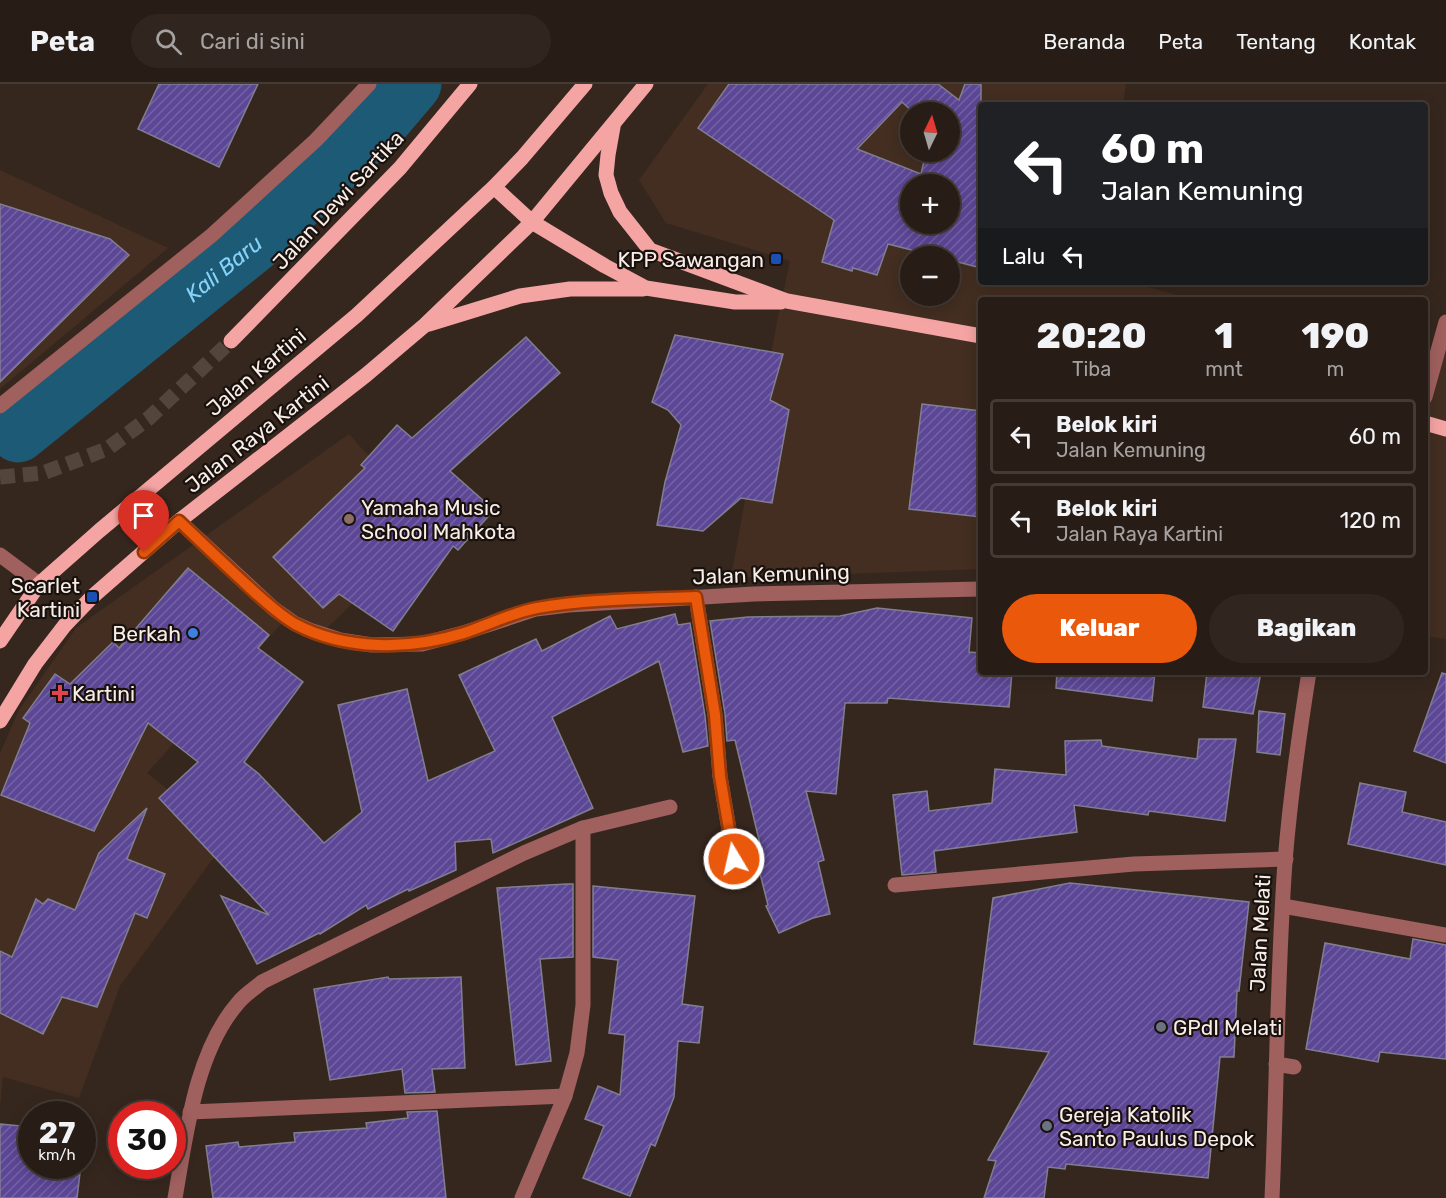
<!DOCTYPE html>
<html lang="id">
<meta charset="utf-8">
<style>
body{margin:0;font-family:Rubik,sans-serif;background:#30261f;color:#f1f3f6;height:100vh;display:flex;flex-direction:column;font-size:22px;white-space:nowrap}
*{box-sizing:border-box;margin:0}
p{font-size:20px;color:#a5a2a1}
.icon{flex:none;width:33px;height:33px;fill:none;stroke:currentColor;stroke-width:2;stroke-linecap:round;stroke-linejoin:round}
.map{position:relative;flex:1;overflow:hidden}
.panel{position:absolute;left:978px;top:213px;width:450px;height:378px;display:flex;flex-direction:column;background:#281d16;border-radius:6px;box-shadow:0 3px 15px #0003,0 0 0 2px #443b35}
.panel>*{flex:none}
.top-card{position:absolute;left:978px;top:18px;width:450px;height:183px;border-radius:6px;box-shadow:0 3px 15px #0003,0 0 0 2px #443b35;background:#202124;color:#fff;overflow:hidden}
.needle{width:39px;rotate:5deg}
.fabs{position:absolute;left:900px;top:18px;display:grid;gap:12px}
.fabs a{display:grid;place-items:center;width:60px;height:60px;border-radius:50%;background:#281d16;box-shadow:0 3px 15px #0003,0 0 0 2px #443b35;font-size:30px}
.speed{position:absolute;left:18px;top:1017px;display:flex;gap:12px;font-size:30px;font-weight:700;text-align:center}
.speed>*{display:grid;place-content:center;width:78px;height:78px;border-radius:50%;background:#281d16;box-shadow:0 3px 15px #0003,0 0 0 2px #443b35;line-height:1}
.speed small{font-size:15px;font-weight:400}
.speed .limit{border:9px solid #d22;background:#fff;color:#111}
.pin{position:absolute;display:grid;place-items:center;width:51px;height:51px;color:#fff;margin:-62px -26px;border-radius:50% 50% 50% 0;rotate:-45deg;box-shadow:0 0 6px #0007}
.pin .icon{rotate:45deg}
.me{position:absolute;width:66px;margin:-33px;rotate:351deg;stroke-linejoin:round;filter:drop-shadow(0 0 4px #0008)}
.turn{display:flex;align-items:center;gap:21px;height:126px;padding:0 24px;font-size:27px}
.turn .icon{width:78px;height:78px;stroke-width:2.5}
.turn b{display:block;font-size:42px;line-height:51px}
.then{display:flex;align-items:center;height:57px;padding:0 24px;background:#0003;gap:12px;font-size:22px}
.eta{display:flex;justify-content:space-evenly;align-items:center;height:102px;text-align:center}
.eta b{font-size:36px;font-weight:800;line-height:42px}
.button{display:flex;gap:12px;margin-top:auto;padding:12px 24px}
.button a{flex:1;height:69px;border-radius:36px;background:#ea580c;color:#fff;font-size:24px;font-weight:800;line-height:69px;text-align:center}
.button a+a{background:#30261f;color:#f1f3f6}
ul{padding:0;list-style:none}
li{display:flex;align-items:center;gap:18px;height:75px;margin:0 12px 9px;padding:0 12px;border:3px solid #443b35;border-radius:6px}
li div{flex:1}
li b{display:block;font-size:22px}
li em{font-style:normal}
header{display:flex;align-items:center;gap:36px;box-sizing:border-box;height:84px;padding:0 30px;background:#281d16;border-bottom:2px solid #443b35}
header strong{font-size:28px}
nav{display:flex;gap:33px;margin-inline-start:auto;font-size:21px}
.search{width:420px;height:54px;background:#30261f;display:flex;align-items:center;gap:15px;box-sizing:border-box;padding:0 21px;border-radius:33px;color:#a5a2a1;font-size:22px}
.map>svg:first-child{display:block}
.built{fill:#432e21;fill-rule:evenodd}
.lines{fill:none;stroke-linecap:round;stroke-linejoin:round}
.river{stroke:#1d5a75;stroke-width:57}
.building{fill:url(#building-hatch);stroke:#817e91;stroke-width:1.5;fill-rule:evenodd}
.major-tunnel{stroke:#53453c;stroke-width:15;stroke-dasharray:15 8;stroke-linecap:butt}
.minor{stroke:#9f605e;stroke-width:15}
.major{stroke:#f4a5a3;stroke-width:15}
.route-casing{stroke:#983908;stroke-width:15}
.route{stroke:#ea580c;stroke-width:10}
.transit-dot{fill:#1a4fb4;stroke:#18110d;stroke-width:2}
.education-dot{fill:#8d6e63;stroke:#18110d;stroke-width:2}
.shop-dot{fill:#3f7fe0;stroke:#18110d;stroke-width:2}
.health-dot{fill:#e0444e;stroke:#18110d;stroke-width:2}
.worship-dot{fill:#6b7280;stroke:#18110d;stroke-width:2}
.labels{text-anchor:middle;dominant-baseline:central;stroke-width:4.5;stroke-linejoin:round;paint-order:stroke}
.street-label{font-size:21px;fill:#f8ede7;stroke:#18110d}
.poi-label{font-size:21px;fill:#f8ede7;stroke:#18110d;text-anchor:start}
.water-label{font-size:22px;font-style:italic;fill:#86d3f9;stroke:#18110d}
</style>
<header>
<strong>Peta</strong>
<div class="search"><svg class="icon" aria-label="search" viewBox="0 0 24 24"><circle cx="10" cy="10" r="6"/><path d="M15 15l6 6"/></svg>Cari di sini</div>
<nav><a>Beranda</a><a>Peta</a><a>Tentang</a><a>Kontak</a></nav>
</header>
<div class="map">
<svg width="1446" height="1114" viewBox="0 0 1446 1114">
<defs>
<pattern id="building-hatch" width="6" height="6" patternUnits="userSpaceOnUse" patternTransform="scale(1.5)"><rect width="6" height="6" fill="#5c4796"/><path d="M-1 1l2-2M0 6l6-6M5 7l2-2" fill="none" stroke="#7462a5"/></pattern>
</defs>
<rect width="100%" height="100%" fill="#36271e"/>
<g class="built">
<path d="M708 0H1126L1123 21H981V198H1131L1194 216H981V485L731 494 776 243 790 177 666 139 639 96ZM910 28H950V68H910ZM910 100H950V140H910ZM910 172H950V212H910Z"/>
<polygon points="0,86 168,164 0,305"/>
<polygon points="1446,233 1446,555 1425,552 1425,281 1431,283"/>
<polygon points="349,350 432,442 323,548 289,531 147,689 228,754 120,902 79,1014 3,993 0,1023 0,669 19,626 76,544"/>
</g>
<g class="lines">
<path class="river" id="s1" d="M18 350 255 159 385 33 413 0"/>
</g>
<g class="building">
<polygon points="159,0 258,0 219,83 138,45"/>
<path d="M729 0H938L959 16 965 0H981V184L950 176V172H935L888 160 877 191 853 184 852 187 822 178 834 136 698 44ZM902 18 913 28H950V68H926L921 90 857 65ZM910 100H950V140H910Z"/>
<polygon points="0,120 110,155 129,171 0,298"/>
<polygon points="675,251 783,270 770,316 789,326 772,419 741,414 703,447 657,441 665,398 681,341 668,326 652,318"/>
<polygon points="526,253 560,289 450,387 494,426 458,466 453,462 393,547 339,510 323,524 273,473 365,384 361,381 397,341 412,354"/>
<polygon points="922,320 981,327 981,433 909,425"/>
<polygon points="188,484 269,551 258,564 303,598 244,678 259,690 324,759 362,728 338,621 407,605 428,697 495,667 459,591 536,555 542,567 610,532 617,545 675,530 678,541 690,539 705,632 708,662 683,668 659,577 552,633 593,724 493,769 491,755 455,758 456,786 409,807 408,805 368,825 366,821 320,850 319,849 257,880 221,812 269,831 159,714 198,678 148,639 94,747 1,711 30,639 23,634 55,590 70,600 113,558 119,564"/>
<polygon points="877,524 972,534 969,568 981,569 981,588 1012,588 1009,623 888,614 887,619 845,619 836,710 806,707 824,776 818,778 830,830 813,834 779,849 766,822 768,821 753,762 760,760 735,656 727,657 725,630 710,537 748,533 840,532"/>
<polygon points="1057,588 1155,588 1152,617 1056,604"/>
<polygon points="1207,588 1261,588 1253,630 1203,623"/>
<polygon points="1442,589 1446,590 1446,679 1414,667"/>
<polygon points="1259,627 1285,630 1280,671 1257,668"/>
<polygon points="1199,655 1236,655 1225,737 1149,727 1148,731 1074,721 1077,748 934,767 936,788 902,791 893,711 927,707 929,727 992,719 995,685 1066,691 1065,657 1101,656 1102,662 1197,675"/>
<polygon points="1360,699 1406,708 1402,728 1446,738 1446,781 1348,760"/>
<polygon points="147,724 127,775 165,790 147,834 135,829 97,923 62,913 43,950 0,929 0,867 12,873 36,815 43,820 48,815 75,826 99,769"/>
<polygon points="1070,799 1249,818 1239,907 1237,907 1234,973 1220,973 1208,1094 1066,1080 1065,1085 1048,1083 1044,1114 984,1114 996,1077 988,1076 1049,968 974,960 993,814"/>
<polygon points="567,800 573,800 573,873 540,875 551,977 516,981 497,804"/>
<polygon points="593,802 695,812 682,920 703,923 699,959 678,957 674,1013 655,1062 651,1060 630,1112 583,1094 604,1042 585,1035 598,1002 620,1011 625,951 609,949 618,876 593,873"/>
<polygon points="1413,855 1446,861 1446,975 1380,968 1378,978 1306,965 1325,859 1410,875"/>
<polygon points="388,893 389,895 461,893 465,984 432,985 435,1008 405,1009 402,985 330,996 314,905"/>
<polygon points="437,1027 446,1114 213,1114 206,1062 238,1058 239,1063 295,1058 294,1049 367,1044 366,1039 408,1034 407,1028"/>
<polygon points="0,1040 31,1043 27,1082 80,1089 77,1114 0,1114"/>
</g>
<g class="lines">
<polyline class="major-tunnel" points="0,393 43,389 107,365 149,334 231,257"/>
<g class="minor">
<polyline points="1425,313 1446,238"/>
<polyline points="0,322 212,151 316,56 369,0"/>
<polyline points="179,437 274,525 294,539 312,547 340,556 372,561 422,560 463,549 536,525 568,521 754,510 981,505"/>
<polyline points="0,471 39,500"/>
<polyline points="696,513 715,631 720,692 734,775"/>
<polyline points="895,801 1134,780 1286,775"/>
<polyline points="1283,822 1446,851"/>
<polyline points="1276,980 1294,983"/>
<polyline points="190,1028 565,1012"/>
<path d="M175 1114C186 1052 195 968 238 919 244 911 254 905 262 898L524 769 583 744 670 723"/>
<polyline points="522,1114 565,1012 577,969 583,921 583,744"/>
<path d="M1272 1114C1277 1002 1277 890 1285 778 1290 714 1299 651 1309 588"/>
</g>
<g class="major">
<polyline points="613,43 608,71 606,91 611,109 620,128 650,166 787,217 981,252"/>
<polyline points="494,103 532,138 605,182 646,204 735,218 781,218"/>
<polyline points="429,240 520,212 570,205 643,205"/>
<polyline points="231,257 400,84 470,0"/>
<polyline points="1425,339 1446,345"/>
<polyline points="0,557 39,500 99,447 357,231 494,103 522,74 585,0"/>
<polyline points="0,637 35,580 65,541 92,513 179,437 366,291 425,241 532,138 646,0"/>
</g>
</g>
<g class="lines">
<defs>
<path id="route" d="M144 468 179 437C202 459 225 481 249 503 263 516 278 530 295 540 346 567 410 566 464 549 488 541 511 529 537 524 587 515 645 515 696 513L715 631 720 692 734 775"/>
</defs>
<use href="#route" class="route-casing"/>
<use href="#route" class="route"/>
</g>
<g class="transit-dot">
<rect x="770" y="169" width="12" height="12" rx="3"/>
<rect x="86" y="507" width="12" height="12" rx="3"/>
</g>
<circle class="education-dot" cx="349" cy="435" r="6"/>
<circle class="shop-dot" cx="193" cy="549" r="6"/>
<path class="health-dot" d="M57 600h6v6h6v6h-6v6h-6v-6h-6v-6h6z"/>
<g class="worship-dot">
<circle cx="1161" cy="943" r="6"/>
<circle cx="1047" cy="1042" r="6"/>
</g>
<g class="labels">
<g class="street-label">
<text transform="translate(338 116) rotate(-47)">Jalan Dewi Sartika</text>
<text transform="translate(256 288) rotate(-40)">Jalan Kartini</text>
<text transform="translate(257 350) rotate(-38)">Jalan Raya Kartini</text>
<text transform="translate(771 490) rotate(-2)">Jalan Kemuning</text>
<text transform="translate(1260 849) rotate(-87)">Jalan Melati</text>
</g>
<g class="poi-label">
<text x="764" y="175" text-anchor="end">KPP Sawangan</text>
<text x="361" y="423">Yamaha Music<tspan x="361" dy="24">School Mahkota</tspan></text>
<text x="80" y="501" text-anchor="end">Scarlet<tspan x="80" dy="24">Kartini</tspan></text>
<text x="181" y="549" text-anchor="end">Berkah</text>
<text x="72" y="609">Kartini</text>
<text x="1173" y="943">GPdI Melati</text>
<text x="1059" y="1030">Gereja Katolik<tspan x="1059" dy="24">Santo Paulus Depok</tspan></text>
</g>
<g class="water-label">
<text stroke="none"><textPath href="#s1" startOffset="264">Kali Baru</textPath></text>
</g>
</g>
</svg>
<div class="fabs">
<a><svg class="needle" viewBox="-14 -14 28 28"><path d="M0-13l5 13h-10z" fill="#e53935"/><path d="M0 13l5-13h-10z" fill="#a5a2a1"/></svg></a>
<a>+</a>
<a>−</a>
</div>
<div class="speed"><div>27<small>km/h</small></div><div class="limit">30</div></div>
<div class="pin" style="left:144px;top:468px;background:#d93025"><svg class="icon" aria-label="arrive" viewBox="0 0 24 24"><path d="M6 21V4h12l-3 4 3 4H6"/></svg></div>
<svg class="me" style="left:734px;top:775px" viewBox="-20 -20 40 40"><circle r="17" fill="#ea580c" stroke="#fff" stroke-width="3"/><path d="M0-11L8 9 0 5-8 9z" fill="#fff"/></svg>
<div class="top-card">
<div class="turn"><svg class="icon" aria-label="left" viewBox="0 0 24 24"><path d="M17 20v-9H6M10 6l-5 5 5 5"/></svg><div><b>60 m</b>Jalan Kemuning</div></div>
<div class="then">Lalu<svg class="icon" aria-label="left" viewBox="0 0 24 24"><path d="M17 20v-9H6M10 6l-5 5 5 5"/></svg></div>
</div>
<section class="panel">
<div class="eta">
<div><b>20:20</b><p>Tiba</p></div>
<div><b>1</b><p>mnt</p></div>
<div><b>190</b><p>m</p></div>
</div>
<ul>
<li><svg class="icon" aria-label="left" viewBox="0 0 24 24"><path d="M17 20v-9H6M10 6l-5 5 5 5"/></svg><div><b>Belok kiri</b><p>Jalan Kemuning</p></div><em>60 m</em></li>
<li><svg class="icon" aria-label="left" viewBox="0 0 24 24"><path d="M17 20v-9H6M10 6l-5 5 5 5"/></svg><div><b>Belok kiri</b><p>Jalan Raya Kartini</p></div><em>120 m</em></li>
</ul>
<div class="button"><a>Keluar</a><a>Bagikan</a></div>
</section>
</div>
